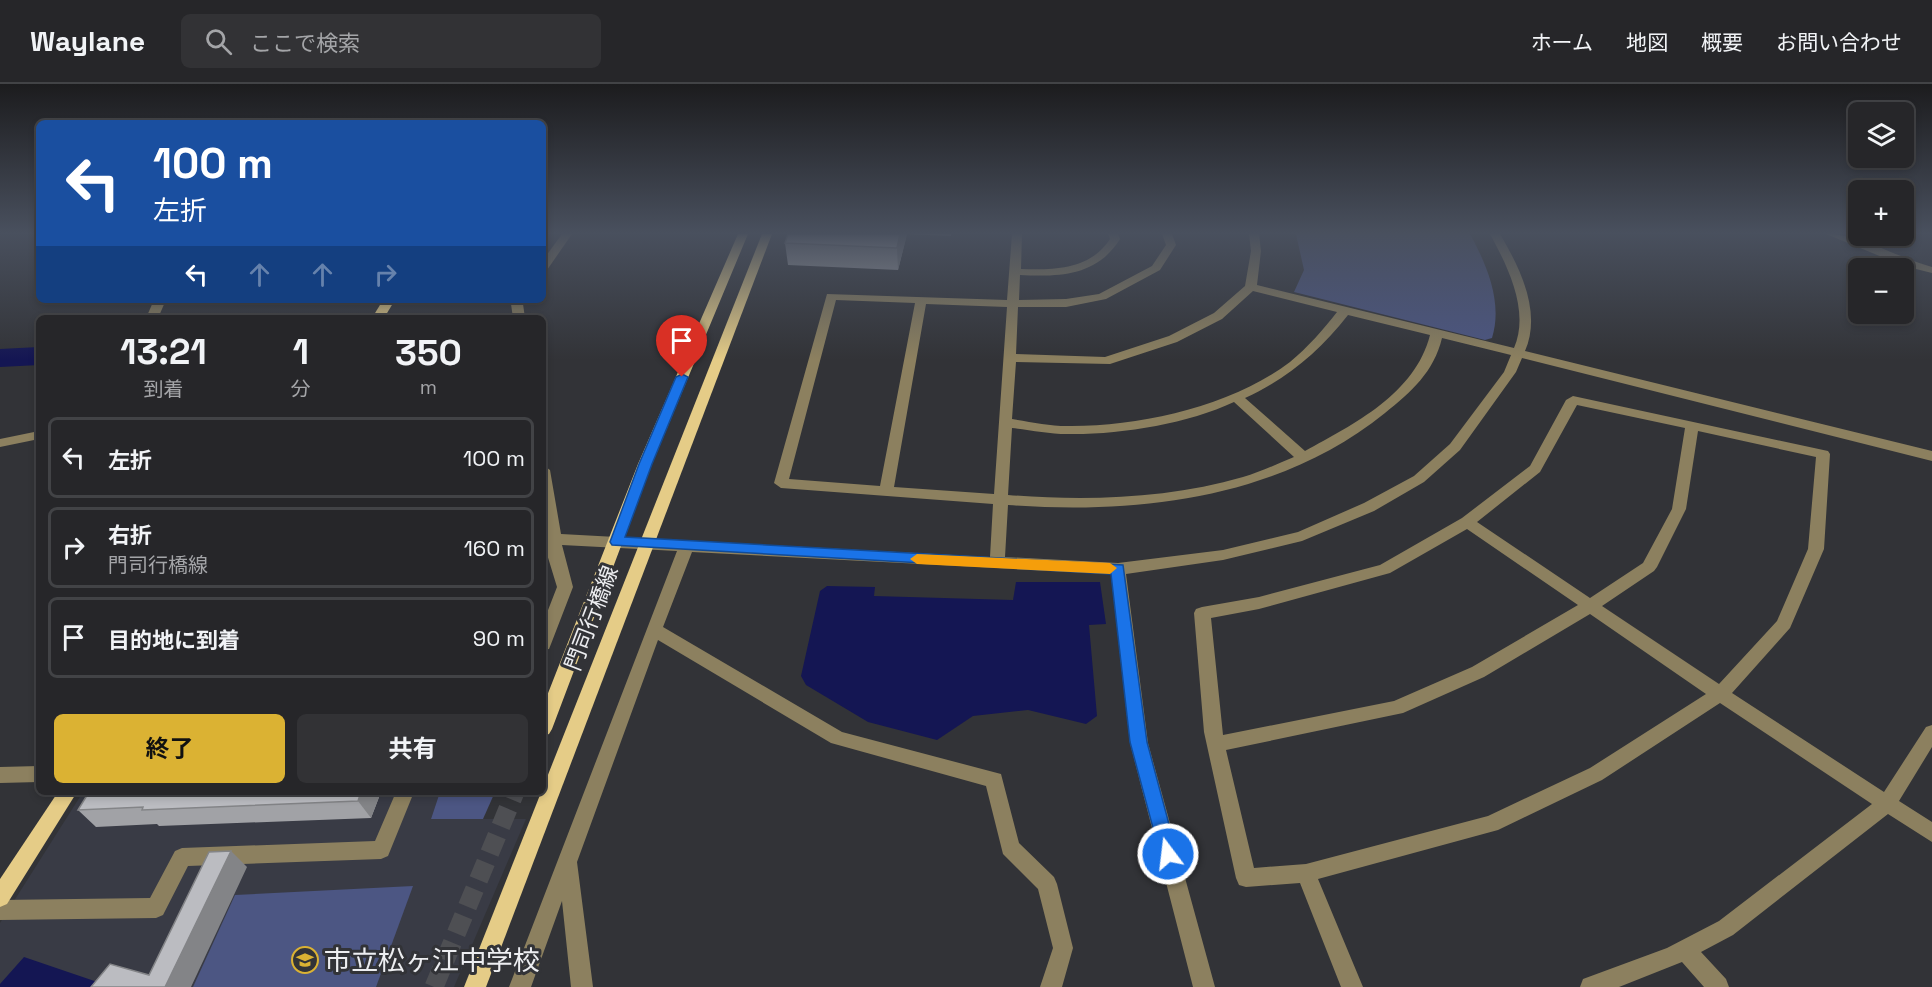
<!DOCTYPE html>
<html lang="ja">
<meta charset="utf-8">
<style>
body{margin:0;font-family:"Space Grotesk","Noto Sans JP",sans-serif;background:#323235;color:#f1f3f6;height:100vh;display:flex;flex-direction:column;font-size:22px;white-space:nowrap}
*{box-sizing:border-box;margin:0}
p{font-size:20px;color:#a4a5a8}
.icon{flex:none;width:33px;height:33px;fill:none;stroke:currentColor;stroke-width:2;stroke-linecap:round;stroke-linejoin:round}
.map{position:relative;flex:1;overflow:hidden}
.side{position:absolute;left:36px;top:231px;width:510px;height:480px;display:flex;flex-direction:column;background:#262629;border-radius:9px;box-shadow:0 3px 9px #0003,0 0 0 2px #424346}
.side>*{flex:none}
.hud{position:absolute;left:36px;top:36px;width:510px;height:183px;border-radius:9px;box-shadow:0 3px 9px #0003,0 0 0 2px #424346;background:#1a4fa0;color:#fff;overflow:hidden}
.controls{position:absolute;left:1848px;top:18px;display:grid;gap:12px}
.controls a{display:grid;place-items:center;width:66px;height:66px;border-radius:9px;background:#262629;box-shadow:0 3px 9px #0003,0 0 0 2px #424346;font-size:30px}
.pin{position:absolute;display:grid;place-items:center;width:51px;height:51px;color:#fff;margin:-62px -26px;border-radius:50% 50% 50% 0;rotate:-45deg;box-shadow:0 0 6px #0007}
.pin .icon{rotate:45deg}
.me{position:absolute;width:66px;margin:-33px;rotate:345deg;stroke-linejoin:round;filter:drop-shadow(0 0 4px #0008)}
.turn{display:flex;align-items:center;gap:21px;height:126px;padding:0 18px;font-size:27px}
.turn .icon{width:78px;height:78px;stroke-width:2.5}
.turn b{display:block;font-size:42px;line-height:51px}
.lanes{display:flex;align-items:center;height:57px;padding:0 18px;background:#0003;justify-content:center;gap:30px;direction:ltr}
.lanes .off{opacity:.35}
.eta{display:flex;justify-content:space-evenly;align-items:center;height:102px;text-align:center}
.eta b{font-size:36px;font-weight:700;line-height:42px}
.primary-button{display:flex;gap:12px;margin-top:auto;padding:12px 18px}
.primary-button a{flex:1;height:69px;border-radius:9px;background:#dbb233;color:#111;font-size:24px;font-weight:700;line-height:69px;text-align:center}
.primary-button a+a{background:#323235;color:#f1f3f6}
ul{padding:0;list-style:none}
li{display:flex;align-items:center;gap:18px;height:81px;margin:0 12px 9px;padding:0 6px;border:3px solid #424346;border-radius:9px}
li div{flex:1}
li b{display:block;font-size:22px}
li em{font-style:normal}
header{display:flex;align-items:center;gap:36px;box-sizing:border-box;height:84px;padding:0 30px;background:#262629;border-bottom:2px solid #424346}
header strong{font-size:28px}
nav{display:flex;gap:33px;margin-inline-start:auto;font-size:21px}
.search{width:420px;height:54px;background:#323235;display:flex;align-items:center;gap:15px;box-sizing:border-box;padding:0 21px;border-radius:9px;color:#a4a5a8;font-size:22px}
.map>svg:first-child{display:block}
.built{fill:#393b45}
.green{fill:#4c5683}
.water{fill:#141653}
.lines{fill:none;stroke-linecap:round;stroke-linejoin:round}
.river{fill:#141653;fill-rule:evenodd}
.major-tunnel{stroke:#4e4f53;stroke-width:19;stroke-dasharray:19 10;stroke-linecap:butt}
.minor{fill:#8c805f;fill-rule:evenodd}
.major{fill:#e5cc87;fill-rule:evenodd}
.wall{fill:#a1a2a6}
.shaded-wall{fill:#838487}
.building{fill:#bbbcc1;stroke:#838487;stroke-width:1.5}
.route{fill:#1a73e8;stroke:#114b97;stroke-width:1.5}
.slow{fill:#f59e0b}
.labels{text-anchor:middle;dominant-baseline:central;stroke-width:6;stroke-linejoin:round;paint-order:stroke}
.street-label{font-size:22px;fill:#edeef1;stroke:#323337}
.near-poi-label{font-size:27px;fill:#edeef1;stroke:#323337;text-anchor:start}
</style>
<header>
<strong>Waylane</strong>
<div class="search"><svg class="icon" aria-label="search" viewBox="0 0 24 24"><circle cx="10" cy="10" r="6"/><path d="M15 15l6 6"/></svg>ここで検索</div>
<nav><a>ホーム</a><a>地図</a><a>概要</a><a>お問い合わせ</a></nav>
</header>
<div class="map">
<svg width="1932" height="903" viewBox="0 0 1932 903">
<rect width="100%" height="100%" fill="#323337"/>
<polygon class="built" points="83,708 440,708 431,735 526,735 454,903 0,903 0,839"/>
<g class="green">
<path d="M1296 150H1470C1487 181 1503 219 1492 254L1485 256 1294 208 1304 186Z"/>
<polygon points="440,708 495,708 483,735 431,735"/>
<polygon points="413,802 376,903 193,903 235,811"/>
</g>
<g class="water">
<polygon points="1016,498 1100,498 1106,540 1089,541 1097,632 1086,640 1028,626 973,632 937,656 868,638 806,601 801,592 820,507 827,502 875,503 874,512 1013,516"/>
<polygon points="24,873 112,903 0,903 0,900"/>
</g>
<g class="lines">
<polygon class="river" points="39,263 39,281 0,283 0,265"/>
<polyline class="major-tunnel" points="434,903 515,708"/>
<g class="minor">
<polygon points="562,150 572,150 547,186 543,187 543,176"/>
<path d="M1012 150H1022L1021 185C1054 186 1090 186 1110 155L1108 150H1118L1120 155C1097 192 1060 193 1020 191L1019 216 1066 215 1099 210 1152 182 1166 161 1162 150H1172L1176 161 1160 186 1106 215 1066 223H1018L1016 270 1105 273 1169 252 1214 229 1245 202 1251 167 1249 150H1259L1261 167 1257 201 1514 264C1530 227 1508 183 1490 150H1500C1520 184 1542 228 1525 267L1932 367V377L1522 274 1516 288 1460 366 1424 398 1374 427 1302 457 1223 476 1126 490 1148 659 1215 903H1193L1130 659 1111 490 692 468 663 543 842 648 1001 690 1019 759 1054 793 1057 800 1073 864 1062 903H1040L1053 864 1038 805 1003 770 986 702 831 659 658 556 577 778 593 903H571L562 817 531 903H509L677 467 562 461 573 503 551 560 549 565 543 566V539L557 503 546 467 543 432V381L550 386 561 450 990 473 993 420 781 404 774 399 827 210 1007 216ZM1253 207 1337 228C1323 246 1308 263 1290 278 1232 322 1139 343 1067 342 1049 342 1031 338 1012 335L1016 278 1110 280 1177 258 1222 235ZM836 216 915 219 880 402 789 395ZM926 220 1007 223 994 410 894 403ZM1348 231 1430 251C1415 310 1354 340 1305 367L1245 314C1288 294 1319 268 1348 231ZM1442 254 1511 271 1504 288 1450 360 1414 392 1364 419 1298 448 1223 466 1118 479 1005 473 1008 421C1139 431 1280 414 1385 329 1411 308 1434 288 1442 254ZM1234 318 1294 373C1277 380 1260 388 1243 393 1168 415 1085 417 1008 411L1012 344C1030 346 1049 350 1067 350 1119 351 1187 340 1234 318Z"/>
<path d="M1826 150C1860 150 1898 174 1932 183V189L1904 182Z"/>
<polygon points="154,216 166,216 158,234 146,234"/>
<polygon points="514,216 526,216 523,220 525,234 513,234 511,220"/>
<path d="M1573 312 1828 367 1830 370 1824 465 1790 544 1732 609 1884 708 1926 643 1932 641V663L1899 717 1932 738V758L1888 730 1733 851 1701 868 1726 895 1729 903H1704L1682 878 1619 903H1580L1583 895 1667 864 1719 837 1872 720 1720 619 1602 696 1498 746 1318 795 1363 903H1341L1300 799 1246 803 1239 801 1236 794 1204 648 1194 529 1196 525 1202 523 1259 513 1380 481 1462 434 1530 382 1566 316ZM1577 321 1685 344 1672 425 1643 479 1590 514 1477 438 1540 388ZM1698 347 1816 373 1808 465 1777 537 1719 600 1602 522 1654 487 1657 483 1686 425ZM1467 445 1578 521 1472 583 1394 617 1223 651 1211 534 1259 525 1390 489ZM1590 530 1706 610 1590 684 1488 732 1306 780 1254 784 1226 666 1403 629 1484 593Z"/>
<polygon points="39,347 39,355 0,363 0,355"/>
<polygon points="39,682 39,698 0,699 0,683"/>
<polygon points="396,708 414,708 388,772 381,775 188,782 163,831 156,834 0,836 0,816 150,814 175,767 182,764 375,757"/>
</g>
<g class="major">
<polygon points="738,150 748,150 652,380 552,645 549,650 543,652 543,622 638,380"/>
<polygon points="762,150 772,150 486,903 464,903"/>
<polygon points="383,216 395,216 384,234 372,234"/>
<polygon points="58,708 77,708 7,820 0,823 0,795"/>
</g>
</g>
<g class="wall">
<polygon points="788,150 951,150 951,152 907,150 898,186 788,181 785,159"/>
<polygon points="381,708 371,734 159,742 157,740 96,743 78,726"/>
</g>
<g class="shaded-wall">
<polygon points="900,150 907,150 898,186 897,164"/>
<polygon points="361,708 381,708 371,734 358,717"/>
<polygon points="231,767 247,783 191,903 165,903"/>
</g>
<g class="building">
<polygon points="788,150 900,150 897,164 785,159"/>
<polygon points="89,708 361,708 358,717 142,726 143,723 78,726"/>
<polygon points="231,767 165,903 91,903 110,880 149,891 209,768"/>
</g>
<linearGradient id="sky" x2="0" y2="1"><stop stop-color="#1c1c1e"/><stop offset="0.54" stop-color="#49505e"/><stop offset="1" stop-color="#49505e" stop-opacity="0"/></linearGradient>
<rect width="1932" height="276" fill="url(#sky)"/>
<polygon class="route" points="682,290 688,293 652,380 625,453 1123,481 1147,658 1177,770 1175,775 1168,778 1162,775 1160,770 1130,658 1111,490 612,461 610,458 639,380 676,293"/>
<polygon class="slow" points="917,470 1110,479 1117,484 1110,490 917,480 910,475"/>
<defs>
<symbol id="school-ring" viewBox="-11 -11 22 22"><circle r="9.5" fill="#323337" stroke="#dbb233" stroke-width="1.5"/><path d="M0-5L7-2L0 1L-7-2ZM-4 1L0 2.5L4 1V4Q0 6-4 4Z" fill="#dbb233"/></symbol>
</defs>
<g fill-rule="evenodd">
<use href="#school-ring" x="290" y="861" width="30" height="30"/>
</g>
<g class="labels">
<g class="street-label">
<text transform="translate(591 534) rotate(-69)">門司行橋線</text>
</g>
<g class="near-poi-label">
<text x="324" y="876">市立松ヶ江中学校</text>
</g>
</g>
</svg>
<div class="controls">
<a><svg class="icon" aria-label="layers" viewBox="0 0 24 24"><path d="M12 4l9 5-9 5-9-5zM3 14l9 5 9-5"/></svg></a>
<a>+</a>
<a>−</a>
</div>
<div class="pin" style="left:682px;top:293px;background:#d93025"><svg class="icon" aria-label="arrive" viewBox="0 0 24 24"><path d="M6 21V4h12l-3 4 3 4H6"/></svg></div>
<svg class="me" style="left:1168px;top:770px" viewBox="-20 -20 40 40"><circle r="17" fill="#1a73e8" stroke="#fff" stroke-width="3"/><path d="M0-11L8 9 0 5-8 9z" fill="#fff"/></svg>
<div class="hud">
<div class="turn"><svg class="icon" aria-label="left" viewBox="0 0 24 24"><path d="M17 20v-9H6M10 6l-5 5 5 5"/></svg><div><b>100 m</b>左折</div></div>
<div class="lanes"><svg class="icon" aria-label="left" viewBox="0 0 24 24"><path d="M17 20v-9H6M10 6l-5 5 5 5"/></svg><svg class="icon off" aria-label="ahead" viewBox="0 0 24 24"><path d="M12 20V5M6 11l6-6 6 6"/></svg><svg class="icon off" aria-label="ahead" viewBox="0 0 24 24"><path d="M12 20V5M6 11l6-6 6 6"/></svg><svg class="icon off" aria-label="right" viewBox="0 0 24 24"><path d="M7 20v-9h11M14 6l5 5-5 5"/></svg></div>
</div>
<section class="side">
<div class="eta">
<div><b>13:21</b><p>到着</p></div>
<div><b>1</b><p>分</p></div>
<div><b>350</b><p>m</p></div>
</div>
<ul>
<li><svg class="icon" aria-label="left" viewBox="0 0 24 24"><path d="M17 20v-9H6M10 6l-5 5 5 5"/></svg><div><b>左折</b></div><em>100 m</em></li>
<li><svg class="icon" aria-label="right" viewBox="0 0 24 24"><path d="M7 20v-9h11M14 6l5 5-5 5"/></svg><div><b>右折</b><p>門司行橋線</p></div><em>160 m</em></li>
<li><svg class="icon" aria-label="arrive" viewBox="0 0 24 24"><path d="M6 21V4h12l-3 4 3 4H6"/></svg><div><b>目的地に到着</b></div><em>90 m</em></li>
</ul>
<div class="primary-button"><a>終了</a><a>共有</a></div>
</section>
</div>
